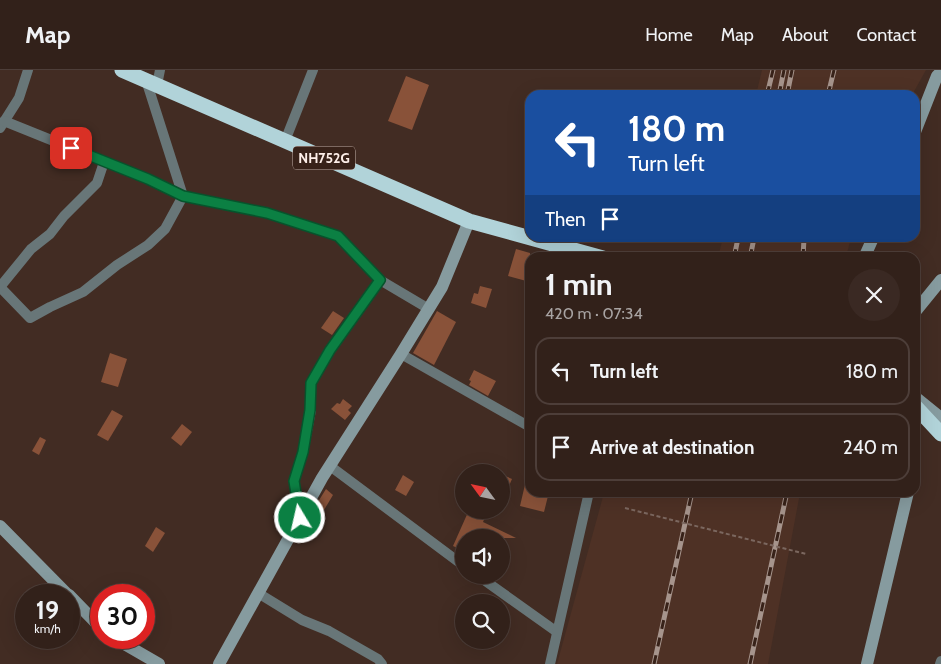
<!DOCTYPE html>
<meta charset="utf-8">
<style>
body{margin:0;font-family:Cabin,sans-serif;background:#3a2923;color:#f1f3f6;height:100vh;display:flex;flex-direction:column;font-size:19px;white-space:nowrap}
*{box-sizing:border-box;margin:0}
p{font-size:16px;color:#a8a3a2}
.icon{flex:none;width:28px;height:28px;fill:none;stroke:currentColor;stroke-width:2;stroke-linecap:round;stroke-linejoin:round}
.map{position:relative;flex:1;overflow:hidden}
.panel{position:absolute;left:525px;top:182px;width:395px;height:245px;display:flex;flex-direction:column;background:#32211a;border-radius:15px;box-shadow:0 5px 20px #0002,0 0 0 1px #4d3e39}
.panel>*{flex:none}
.top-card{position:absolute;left:525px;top:20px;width:395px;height:152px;border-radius:15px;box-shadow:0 5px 20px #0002,0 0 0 1px #4d3e39;background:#1a4fa0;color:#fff;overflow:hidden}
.needle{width:32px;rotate:303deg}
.buttons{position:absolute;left:455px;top:394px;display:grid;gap:10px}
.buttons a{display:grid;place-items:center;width:55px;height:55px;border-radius:50%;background:#32211a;box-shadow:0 5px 20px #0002,0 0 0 1px #4d3e39;font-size:25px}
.speed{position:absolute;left:15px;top:514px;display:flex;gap:10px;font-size:25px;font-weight:700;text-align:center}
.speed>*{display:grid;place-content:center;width:65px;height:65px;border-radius:50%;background:#32211a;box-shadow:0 5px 20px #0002,0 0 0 1px #4d3e39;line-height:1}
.speed small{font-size:12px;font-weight:400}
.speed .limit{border:8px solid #d22;background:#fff;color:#111}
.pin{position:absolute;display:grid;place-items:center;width:42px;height:42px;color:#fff;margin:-21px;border-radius:10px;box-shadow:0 2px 8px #0006}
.me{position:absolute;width:55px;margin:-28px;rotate:351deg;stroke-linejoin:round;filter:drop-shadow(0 0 4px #0008)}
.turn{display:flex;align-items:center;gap:18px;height:105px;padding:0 20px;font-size:22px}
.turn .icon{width:65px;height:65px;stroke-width:2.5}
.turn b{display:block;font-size:35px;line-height:42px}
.then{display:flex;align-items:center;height:48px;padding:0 20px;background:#0003;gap:10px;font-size:19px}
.round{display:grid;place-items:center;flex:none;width:52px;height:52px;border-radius:26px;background:#3a2923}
.headline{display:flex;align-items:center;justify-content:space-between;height:85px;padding:0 20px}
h1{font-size:30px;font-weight:700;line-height:38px}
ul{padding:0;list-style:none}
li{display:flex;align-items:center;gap:15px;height:68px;margin:0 10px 8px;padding:0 10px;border:2px solid #4d3e39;border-radius:15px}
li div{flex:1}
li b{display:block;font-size:19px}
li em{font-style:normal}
header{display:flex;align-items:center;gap:30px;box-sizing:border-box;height:70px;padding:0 25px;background:#32211a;border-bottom:1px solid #4d3e39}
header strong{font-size:24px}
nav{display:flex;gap:28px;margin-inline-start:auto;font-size:18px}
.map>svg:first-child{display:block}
.built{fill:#4e3125}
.building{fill:#895239}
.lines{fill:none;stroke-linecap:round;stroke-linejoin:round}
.street{stroke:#687678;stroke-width:10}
.secondary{stroke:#869b9f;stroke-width:12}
.highway{stroke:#b1d3d9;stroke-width:15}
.rail-casing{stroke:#a6948c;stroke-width:5}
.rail{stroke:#382219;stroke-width:3;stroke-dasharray:9;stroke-linecap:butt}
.path-bridge{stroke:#7b675f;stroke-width:2;stroke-dasharray:4 2.5;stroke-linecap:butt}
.route-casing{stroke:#07532c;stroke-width:12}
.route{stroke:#0b8043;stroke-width:9}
.labels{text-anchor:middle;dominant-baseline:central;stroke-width:4;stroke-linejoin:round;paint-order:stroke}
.shield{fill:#382219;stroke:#c2b1aa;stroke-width:1}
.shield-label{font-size:14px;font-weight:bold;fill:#fdeee8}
</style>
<header>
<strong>Map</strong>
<nav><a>Home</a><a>Map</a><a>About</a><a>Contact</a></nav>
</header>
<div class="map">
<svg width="941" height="594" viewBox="0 0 941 594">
<rect width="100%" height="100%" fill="#422c23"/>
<g class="built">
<polygon points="762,0 926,0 912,25 756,25"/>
<polygon points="723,168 851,168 846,187 718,187"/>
<polygon points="604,423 800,423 768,594 557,594"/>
</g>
<g class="building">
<polygon points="406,6 429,15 412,60 388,51"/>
<polygon points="516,179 530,183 530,212 508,206"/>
<polygon points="480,216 492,219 486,238 471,233 474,223 478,224"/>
<polygon points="333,241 344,248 332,265 321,258"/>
<polygon points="437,241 456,252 434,295 413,283"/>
<polygon points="110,283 127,289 118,317 101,312"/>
<polygon points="474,300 496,311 488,326 469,315 471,311 469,310"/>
<polygon points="343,329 352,336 348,340 351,343 345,350 331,339 337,333 340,334"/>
<polygon points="112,340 123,346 108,371 97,365"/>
<polygon points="182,354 192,362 181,376 171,368"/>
<polygon points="40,367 46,370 39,385 32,381"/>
<polygon points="501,404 512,409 501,434"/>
<polygon points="403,405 414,412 406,426 395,420"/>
<polygon points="527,406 530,407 530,422 549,422 544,442 520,436"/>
<polygon points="326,419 333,425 324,440 316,435"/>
<polygon points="469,440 488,440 483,452 516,468 464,468 464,481 453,476"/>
<polygon points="156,457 165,463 153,482 145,476"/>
</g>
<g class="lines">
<g class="street">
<polyline points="146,10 183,126 267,143 338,166 380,210"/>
<polyline points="157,15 160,0"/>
<polyline points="0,58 19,28 28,0"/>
<polyline points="285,71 313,0"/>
<polyline points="0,217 30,248 50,237 83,222 117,195 148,175 165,159 183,126 148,109 4,51"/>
<polyline points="0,217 31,179 50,164 64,146 97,113 104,92"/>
<polyline points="401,284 530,357"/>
<polyline points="330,396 464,496"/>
<polyline points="300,448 294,411 303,382 311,340 311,313 330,280 380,210 429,239"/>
<polyline points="477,505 557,562"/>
<polyline points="258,523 302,550 329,561 378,589 382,594"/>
<polyline points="550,594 589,422"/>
<polyline points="940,594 941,591"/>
</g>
<g class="secondary">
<polyline points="915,62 937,6 941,2"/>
<polyline points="864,188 873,168"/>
<polyline points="915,242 941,210"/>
<polyline points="915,327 941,348"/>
<polyline points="915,388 915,396"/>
<polyline points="0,456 68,525"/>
<polyline points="69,525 101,558"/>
<polyline points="114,568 159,594"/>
<polyline points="219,594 322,408 401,284 442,217 469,151"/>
<polyline points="867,594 908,422"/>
</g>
<g class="highway">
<polyline points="122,0 469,151 603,188"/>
<polyline points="915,336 941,364"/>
</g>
<defs>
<g id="rail">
<polyline points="767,25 773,0"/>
<polyline points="779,25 784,0"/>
<polyline points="787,25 792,0"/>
<polyline points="828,25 834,0"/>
<polyline points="734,188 738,168"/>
<polyline points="750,188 754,168"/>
<polyline points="803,188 804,168"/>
<polyline points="654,594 692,422"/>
<polyline points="750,594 787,422"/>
</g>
</defs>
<use href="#rail" class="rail-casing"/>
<use href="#rail" class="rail"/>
<polyline class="path-bridge" points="625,438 806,484"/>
</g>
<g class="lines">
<defs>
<polyline id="route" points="71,78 148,109 183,126 267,143 338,166 380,210 330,280 311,313 310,340 303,382 294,411 300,448"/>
</defs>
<use href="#route" class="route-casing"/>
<use href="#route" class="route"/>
</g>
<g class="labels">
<rect class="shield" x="293" y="76.5" width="62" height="23" rx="4"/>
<g class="shield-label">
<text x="324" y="88">NH752G</text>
</g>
</g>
</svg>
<div class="buttons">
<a><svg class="needle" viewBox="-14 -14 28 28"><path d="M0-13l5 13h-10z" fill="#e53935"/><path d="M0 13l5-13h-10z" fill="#a8a3a2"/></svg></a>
<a><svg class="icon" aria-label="sound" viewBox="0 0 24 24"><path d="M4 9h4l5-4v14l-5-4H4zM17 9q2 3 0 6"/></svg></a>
<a><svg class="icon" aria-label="search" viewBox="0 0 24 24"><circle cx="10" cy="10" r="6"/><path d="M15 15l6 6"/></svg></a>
</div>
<div class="speed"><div>19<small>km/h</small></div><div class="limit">30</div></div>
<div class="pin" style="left:71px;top:78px;background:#d93025"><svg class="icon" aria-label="arrive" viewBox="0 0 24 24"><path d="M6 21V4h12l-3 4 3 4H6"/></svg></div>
<svg class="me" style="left:300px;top:448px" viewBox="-20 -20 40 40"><circle r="17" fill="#0b8043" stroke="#fff" stroke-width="3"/><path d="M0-11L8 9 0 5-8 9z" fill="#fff"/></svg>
<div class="top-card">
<div class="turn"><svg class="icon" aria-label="left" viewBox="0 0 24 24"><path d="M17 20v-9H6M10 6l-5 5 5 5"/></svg><div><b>180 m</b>Turn left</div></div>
<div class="then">Then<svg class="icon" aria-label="arrive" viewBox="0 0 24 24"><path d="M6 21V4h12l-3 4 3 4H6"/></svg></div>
</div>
<section class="panel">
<div class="headline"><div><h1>1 min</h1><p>420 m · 07:34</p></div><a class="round"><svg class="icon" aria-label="close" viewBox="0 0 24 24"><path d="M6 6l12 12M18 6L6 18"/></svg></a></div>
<ul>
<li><svg class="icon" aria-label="left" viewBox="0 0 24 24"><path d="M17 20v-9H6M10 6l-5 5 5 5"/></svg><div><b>Turn left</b></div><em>180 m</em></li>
<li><svg class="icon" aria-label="arrive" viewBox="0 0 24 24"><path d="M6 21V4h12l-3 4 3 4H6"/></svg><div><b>Arrive at destination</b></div><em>240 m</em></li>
</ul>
</section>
</div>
